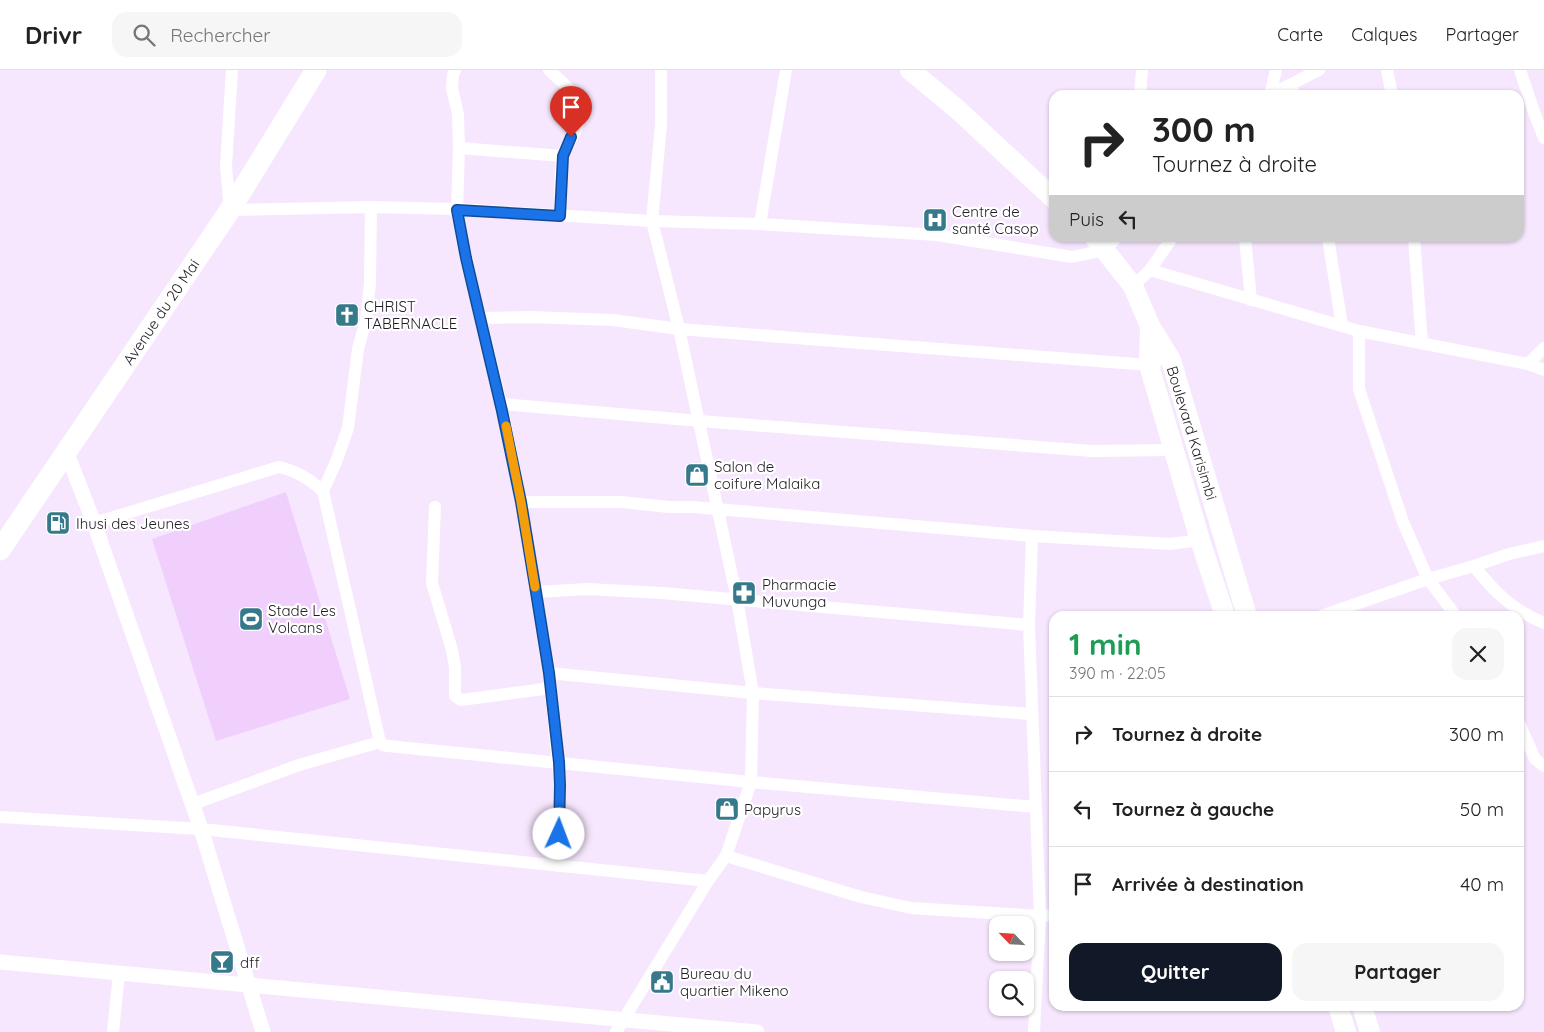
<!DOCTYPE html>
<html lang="fr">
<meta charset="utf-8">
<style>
body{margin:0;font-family:Quicksand,sans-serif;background:#f6f6f6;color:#222;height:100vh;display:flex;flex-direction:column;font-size:19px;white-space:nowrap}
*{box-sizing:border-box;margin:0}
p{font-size:16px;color:#767676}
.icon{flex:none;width:28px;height:28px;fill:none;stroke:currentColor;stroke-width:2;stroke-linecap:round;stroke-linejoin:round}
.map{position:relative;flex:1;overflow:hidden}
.sheet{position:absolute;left:1049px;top:541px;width:475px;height:400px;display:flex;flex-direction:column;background:#fff;border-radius:15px;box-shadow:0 1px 4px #0004}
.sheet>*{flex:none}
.guide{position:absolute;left:1049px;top:20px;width:475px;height:152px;border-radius:15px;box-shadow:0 1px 4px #0004;background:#fff;color:#222;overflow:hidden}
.needle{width:32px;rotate:295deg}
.controls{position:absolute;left:989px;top:846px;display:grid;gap:10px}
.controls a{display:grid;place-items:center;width:45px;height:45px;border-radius:10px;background:#fff;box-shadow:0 1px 4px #0004;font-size:25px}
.pin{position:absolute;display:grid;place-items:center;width:42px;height:42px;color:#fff;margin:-51px -21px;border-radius:50% 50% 50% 0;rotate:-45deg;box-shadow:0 0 5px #0007}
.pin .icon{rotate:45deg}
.me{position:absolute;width:55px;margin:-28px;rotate:2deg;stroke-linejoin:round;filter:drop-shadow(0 0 4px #0008)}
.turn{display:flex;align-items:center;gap:18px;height:105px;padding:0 20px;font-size:22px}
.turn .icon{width:65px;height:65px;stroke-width:2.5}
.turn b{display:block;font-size:35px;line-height:42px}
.then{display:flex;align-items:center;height:48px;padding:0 20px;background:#0003;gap:10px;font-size:19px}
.round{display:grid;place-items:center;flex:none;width:52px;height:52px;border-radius:15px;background:#f6f6f6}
.summary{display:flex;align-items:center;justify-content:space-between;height:85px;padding:0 20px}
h1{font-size:30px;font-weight:700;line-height:38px;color:#1e9e55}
.action{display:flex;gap:10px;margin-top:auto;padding:10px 20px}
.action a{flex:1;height:58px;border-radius:15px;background:#111827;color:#fff;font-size:20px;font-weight:700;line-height:58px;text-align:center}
.action a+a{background:#f6f6f6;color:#222}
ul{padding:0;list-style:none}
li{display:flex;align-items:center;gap:15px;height:75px;padding:0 20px;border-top:1px solid #e0e0e0}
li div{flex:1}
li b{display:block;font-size:19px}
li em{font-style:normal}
header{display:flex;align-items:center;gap:30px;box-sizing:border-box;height:70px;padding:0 25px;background:#fff;border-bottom:1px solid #e0e0e0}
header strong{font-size:24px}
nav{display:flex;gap:28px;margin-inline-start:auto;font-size:18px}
.search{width:350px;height:45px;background:#f6f6f6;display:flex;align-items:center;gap:12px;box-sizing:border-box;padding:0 18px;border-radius:15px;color:#767676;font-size:19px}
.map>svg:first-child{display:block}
.green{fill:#f0cffd}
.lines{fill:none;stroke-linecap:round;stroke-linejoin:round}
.minor{stroke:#fff;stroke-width:12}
.tertiary{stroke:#fff;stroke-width:15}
.primary{stroke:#fff;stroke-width:20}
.trunk{stroke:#fff;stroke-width:21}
.route-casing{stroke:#114b97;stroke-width:12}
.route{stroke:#1a73e8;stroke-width:9}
.slow{stroke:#f59e0b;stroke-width:9}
.labels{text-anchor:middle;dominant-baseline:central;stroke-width:4.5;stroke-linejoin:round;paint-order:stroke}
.poi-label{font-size:15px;fill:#211b23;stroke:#fff;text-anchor:start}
.street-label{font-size:15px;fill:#211b23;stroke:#fff}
</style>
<header>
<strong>Drivr</strong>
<div class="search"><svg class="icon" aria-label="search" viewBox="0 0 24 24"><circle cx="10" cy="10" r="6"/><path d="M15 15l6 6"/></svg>Rechercher</div>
<nav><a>Carte</a><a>Calques</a><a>Partager</a></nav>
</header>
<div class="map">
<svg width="1544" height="962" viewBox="0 0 1544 962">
<rect width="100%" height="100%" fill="#f7e7fe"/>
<polygon class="green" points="286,422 350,629 216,671 152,469"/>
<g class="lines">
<g class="minor">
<polyline points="232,0 226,96 230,140 371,137 457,139 652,151 760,154 937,165 1072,187 1105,180 1116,168"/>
<polyline points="455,0 453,5 452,18 458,44 459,78 457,139 466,188 501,334 521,432 549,603 560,715 558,796"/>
<path d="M549 0C566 16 587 30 577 57 574 67 566 74 563 85 559 102 561 127 560 146"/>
<polyline points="1387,0 1392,25"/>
<polyline points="1520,0 1534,42 1544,68"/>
<polyline points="1286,17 1297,25"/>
<polyline points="1140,25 1142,0"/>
<polyline points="1270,25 1319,0"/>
<polyline points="1270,25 1276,0"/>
<polyline points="459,78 563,86"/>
<polyline points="760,154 786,0"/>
<polyline points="1245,168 1251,230"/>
<polyline points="1328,168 1342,256"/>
<polyline points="1414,168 1422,274"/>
<polyline points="1150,200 1359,261 1528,294 1544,300"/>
<polyline points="1133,216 1150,200 1172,168"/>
<polyline points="481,248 530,247 613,250 679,259 1149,295 1156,293"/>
<polyline points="1359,261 1359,319 1403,452 1428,509 1456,546"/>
<polyline points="1528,294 1544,278"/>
<polyline points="501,334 700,351 1092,381 1173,380"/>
<polyline points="323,421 336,392 348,358 358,279 366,250 370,213 371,137"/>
<polyline points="521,432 621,432 669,437 693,437 1032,466 1170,474 1200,470"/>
<polyline points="435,437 432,513 452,580 455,597 455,626 461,630 551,618"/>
<path d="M94 453 279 397C297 401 309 409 323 421L380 672"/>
<polyline points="1032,466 1029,555 1040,846 1034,962"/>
<path d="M1474 496C1494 522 1514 541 1544 553"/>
<polyline points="536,522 587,519 662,523 1029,555"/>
<polyline points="1321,546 1428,509 1474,496 1509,484 1544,476"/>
<polyline points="549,603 753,623 1031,644"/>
<polyline points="1519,653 1535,689 1544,696"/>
<polyline points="193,734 299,695 380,672 383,675 388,676 751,712 1036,737"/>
<polyline points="0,747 201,759 708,811"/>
<polyline points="726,786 861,827 911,838 1040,846 1054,845"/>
<polyline points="113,962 119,904"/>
<polyline points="616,962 708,811 726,786 751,712 753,623 737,529 679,259 652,151 661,55 661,0"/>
</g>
<g class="tertiary">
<polyline points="66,381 94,453 201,759 263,962"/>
<polyline points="0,892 757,962"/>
</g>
<g class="primary">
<polyline points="910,0 957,39 1054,129"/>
<polyline points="1095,168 1133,216 1150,256 1171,290 1247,546"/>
<polyline points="1150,256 1149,295 1200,470 1225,546"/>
<polyline points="1338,936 1346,962"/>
<polyline points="1362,936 1370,962"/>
</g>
<polyline class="trunk" points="0,480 230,140 316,0"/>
</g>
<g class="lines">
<defs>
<polyline id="route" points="559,764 560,715 559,692 549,603 536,522 521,432 502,341 466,188 457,140 560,146 563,86 571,67"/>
</defs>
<use href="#route" class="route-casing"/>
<use href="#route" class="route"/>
<polyline class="slow" points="506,356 521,432 535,517"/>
</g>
<defs>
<symbol id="hospital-square" viewBox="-11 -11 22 22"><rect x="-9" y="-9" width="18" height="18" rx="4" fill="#36798a" stroke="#fff"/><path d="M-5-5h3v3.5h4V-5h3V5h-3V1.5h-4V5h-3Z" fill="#fff"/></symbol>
<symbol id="church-square" viewBox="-11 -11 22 22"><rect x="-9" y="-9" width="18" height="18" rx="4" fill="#36798a" stroke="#fff"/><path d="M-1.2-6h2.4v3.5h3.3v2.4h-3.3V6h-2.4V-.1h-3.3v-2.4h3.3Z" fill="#fff"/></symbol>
<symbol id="shop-square" viewBox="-11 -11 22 22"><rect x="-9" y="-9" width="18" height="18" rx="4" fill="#36798a" stroke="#fff"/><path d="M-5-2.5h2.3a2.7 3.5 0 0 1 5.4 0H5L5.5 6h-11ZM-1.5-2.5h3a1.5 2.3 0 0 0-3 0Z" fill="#fff"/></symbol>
<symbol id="fuel-square" viewBox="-11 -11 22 22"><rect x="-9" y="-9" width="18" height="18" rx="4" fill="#36798a" stroke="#fff"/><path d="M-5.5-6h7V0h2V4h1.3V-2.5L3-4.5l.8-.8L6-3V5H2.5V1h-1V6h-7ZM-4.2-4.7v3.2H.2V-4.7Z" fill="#fff"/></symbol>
<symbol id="pharmacy-square" viewBox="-11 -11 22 22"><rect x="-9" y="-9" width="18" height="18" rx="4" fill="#36798a" stroke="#fff"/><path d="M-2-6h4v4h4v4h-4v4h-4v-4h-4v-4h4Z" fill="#fff"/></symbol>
<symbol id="stadium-square" viewBox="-11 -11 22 22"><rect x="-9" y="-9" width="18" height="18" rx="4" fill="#36798a" stroke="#fff"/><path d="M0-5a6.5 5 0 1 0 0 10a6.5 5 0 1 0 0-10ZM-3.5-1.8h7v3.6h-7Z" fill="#fff"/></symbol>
<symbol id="bar-square" viewBox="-11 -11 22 22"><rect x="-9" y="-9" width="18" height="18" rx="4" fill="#36798a" stroke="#fff"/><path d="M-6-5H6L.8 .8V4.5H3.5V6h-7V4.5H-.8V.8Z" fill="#fff"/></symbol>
<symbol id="civic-square" viewBox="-11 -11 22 22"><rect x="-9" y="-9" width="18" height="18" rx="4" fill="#36798a" stroke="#fff"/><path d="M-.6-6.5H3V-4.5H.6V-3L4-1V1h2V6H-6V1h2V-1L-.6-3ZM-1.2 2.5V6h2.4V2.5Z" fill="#fff"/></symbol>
</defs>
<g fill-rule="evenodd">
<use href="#hospital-square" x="921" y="136" width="28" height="28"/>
<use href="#church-square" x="333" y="231" width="28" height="28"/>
<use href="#shop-square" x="683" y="391" width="28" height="28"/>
<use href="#fuel-square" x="44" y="439" width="28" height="28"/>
<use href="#pharmacy-square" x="730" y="509" width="28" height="28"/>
<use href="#stadium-square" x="237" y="535" width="28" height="28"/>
<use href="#shop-square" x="713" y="725" width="28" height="28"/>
<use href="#bar-square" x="208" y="878" width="28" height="28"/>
<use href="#civic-square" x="648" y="898" width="28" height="28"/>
</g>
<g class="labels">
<g class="poi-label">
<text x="952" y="141">Centre de<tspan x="952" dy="17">santé Casop</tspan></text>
<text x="364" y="236">CHRIST<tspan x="364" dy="17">TABERNACLE</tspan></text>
<text x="714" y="396">Salon de<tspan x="714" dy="17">coifure Malaika</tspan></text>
<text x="76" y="453">Ihusi des Jeunes</text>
<text x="762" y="514">Pharmacie<tspan x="762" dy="17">Muvunga</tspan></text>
<text x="268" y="540">Stade Les<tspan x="268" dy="17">Volcans</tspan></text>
<text x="744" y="739">Papyrus</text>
<text x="240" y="892">dff</text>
<text x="680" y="903">Bureau du<tspan x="680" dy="17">quartier Mikeno</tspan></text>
</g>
<g class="street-label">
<text transform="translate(161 242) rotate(-56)">Avenue du 20 Mai</text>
<text transform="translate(1192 363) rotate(73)">Boulevard Karisimbi</text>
</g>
</g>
</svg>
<div class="controls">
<a><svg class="needle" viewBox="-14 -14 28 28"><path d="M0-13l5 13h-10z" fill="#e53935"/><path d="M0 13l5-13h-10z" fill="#767676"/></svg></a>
<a><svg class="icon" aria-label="search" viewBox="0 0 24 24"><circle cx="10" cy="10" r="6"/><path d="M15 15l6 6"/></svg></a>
</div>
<div class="pin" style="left:571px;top:67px;background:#d93025"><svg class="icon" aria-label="arrive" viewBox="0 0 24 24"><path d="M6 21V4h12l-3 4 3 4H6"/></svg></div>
<svg class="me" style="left:559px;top:764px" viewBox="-20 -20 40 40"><circle r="19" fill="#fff"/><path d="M0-13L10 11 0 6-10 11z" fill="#1a73e8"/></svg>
<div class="guide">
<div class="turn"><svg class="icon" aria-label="right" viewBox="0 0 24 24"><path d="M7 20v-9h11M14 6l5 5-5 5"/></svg><div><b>300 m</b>Tournez à droite</div></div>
<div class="then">Puis<svg class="icon" aria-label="left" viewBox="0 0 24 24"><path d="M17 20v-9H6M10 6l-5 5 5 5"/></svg></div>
</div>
<section class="sheet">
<div class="summary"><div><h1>1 min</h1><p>390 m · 22:05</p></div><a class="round"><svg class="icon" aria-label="close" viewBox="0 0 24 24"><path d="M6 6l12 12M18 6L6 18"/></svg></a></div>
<ul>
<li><svg class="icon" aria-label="right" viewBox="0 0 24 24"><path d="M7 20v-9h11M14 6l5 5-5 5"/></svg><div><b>Tournez à droite</b></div><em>300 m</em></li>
<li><svg class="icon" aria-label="left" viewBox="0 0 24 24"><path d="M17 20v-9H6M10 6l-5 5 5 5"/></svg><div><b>Tournez à gauche</b></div><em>50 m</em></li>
<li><svg class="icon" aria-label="arrive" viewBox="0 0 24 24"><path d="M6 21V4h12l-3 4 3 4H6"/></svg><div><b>Arrivée à destination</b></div><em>40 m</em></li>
</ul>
<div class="action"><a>Quitter</a><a>Partager</a></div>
</section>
</div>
